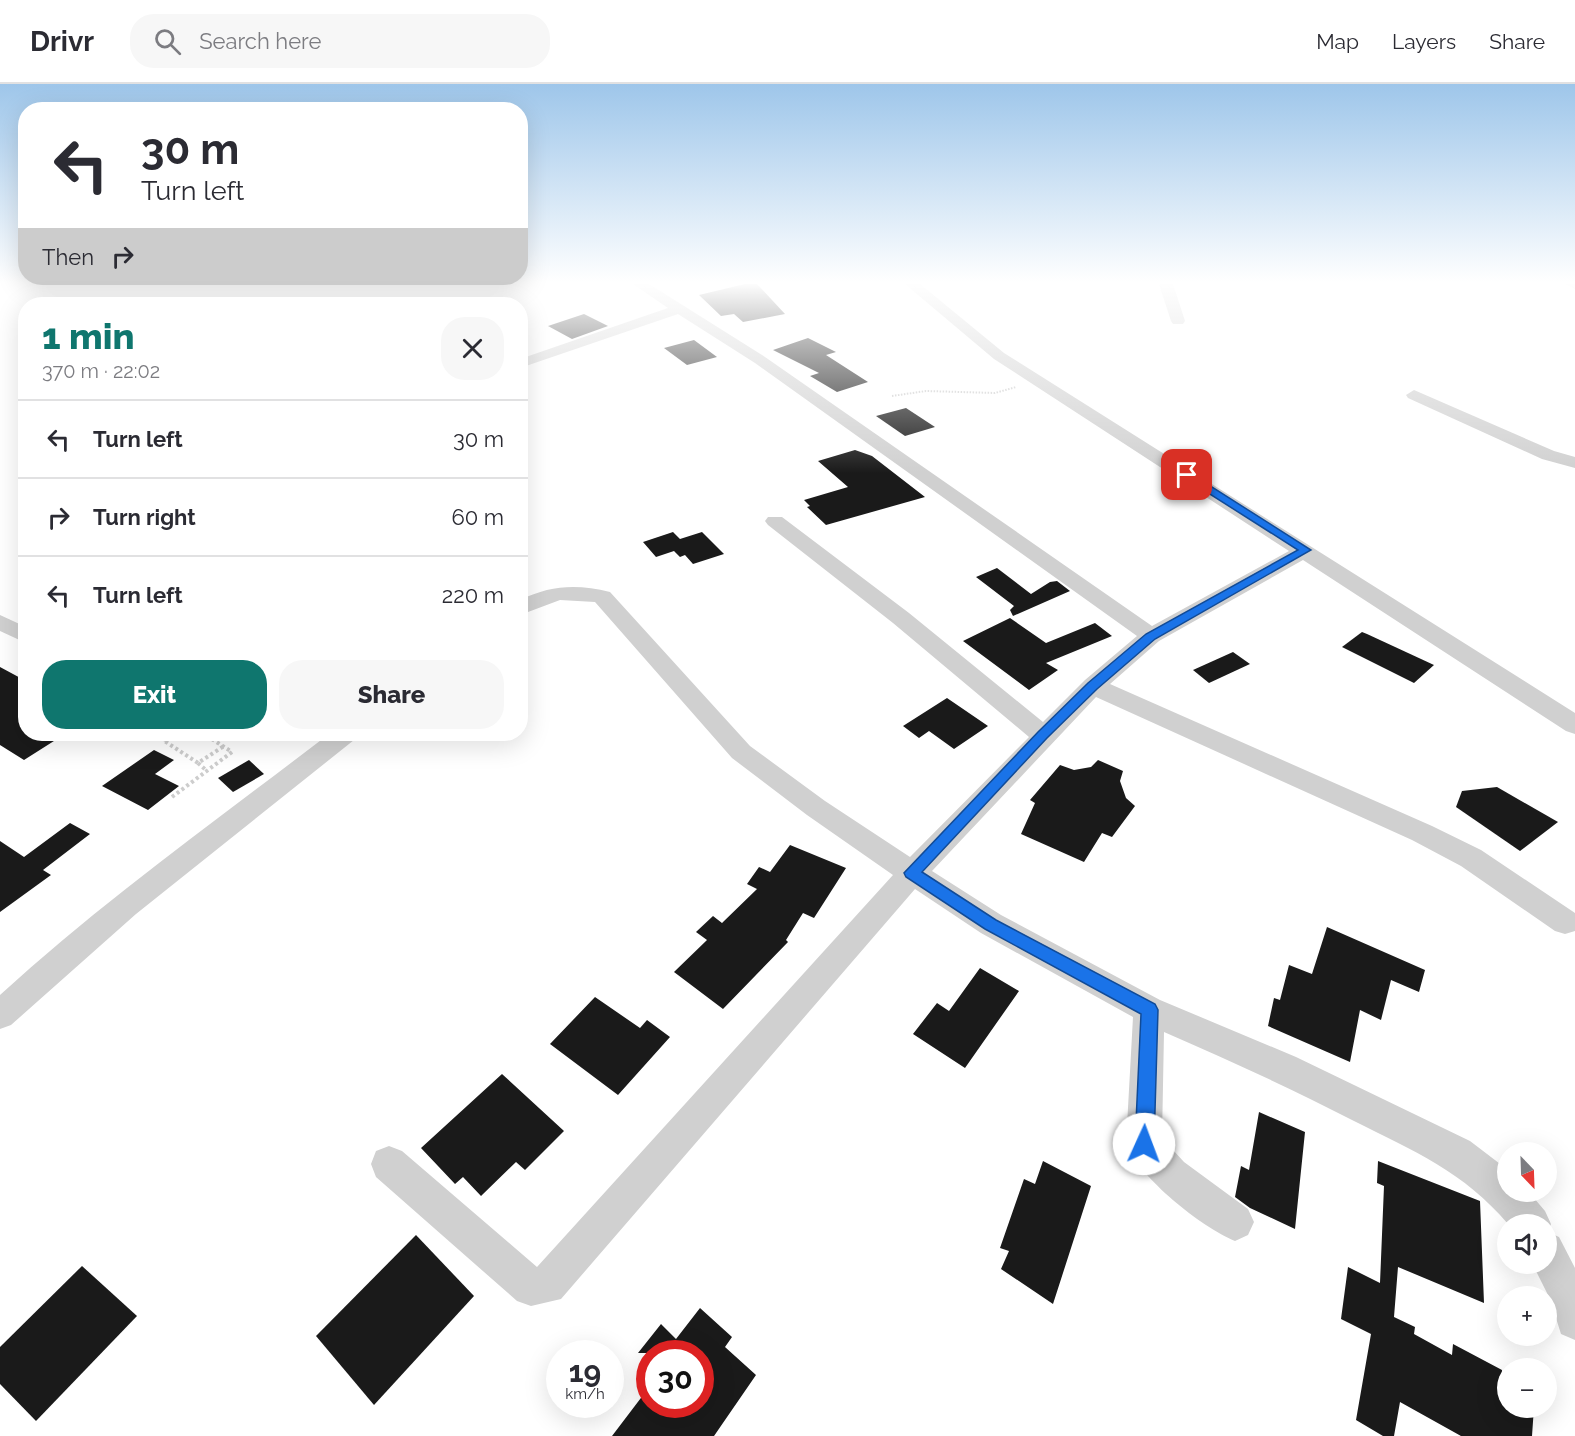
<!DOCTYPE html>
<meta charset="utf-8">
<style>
body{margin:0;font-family:Raleway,sans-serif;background:#f7f7f7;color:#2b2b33;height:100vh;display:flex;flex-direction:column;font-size:22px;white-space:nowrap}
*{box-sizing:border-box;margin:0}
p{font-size:20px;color:#7c7c81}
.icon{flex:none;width:33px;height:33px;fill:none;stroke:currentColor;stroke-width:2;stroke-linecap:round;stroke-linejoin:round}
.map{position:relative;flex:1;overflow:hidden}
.side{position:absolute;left:18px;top:213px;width:510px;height:444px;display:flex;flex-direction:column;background:#fff;border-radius:24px;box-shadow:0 6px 24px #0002}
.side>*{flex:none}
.top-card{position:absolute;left:18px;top:18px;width:510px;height:183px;border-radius:24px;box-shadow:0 6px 24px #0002;background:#fff;color:#2b2b33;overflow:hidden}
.needle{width:39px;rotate:157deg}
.fabs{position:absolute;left:1497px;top:1058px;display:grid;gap:12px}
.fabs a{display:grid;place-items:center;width:60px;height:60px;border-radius:50%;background:#fff;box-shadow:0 6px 24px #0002;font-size:30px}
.speed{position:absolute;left:546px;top:1256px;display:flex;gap:12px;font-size:30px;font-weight:700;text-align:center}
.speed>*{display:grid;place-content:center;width:78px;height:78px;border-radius:50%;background:#fff;box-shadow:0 6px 24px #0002;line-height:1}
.speed small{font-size:15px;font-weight:400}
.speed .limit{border:9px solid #d22;background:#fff;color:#111}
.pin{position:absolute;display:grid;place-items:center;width:51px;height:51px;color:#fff;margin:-26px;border-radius:12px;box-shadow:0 3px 9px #0006}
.me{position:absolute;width:66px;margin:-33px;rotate:2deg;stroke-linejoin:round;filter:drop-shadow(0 0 4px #0008)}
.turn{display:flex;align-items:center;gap:21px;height:126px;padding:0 24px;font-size:27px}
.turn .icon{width:78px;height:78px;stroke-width:2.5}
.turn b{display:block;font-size:42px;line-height:51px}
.then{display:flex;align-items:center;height:57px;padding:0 24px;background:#0003;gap:12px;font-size:22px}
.round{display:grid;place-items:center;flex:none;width:63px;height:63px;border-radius:24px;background:#f7f7f7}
.headline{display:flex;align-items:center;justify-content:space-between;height:102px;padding:0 24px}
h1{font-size:36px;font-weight:800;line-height:45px;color:#0f766e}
.button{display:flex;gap:12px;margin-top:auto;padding:12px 24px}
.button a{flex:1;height:69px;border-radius:24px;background:#0f766e;color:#fff;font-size:24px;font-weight:800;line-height:69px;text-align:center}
.button a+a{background:#f7f7f7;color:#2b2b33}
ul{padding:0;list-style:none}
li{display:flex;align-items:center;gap:18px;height:78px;padding:0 24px;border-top:2px solid #e1e1e2}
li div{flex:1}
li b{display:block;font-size:22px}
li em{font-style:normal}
header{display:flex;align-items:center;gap:36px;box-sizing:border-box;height:84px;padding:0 30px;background:#fff;border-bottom:2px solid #e1e1e2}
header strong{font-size:28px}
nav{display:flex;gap:33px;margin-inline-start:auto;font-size:21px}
.search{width:420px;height:54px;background:#f7f7f7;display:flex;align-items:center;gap:15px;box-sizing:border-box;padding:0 21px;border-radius:24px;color:#7c7c81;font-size:22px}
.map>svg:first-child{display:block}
.building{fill:#1a1a1a}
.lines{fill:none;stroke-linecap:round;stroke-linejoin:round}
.path-far1{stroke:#cdcdcd;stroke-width:2;stroke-dasharray:1.5 1.5;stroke-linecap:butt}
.path{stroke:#cdcdcd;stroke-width:4;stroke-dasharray:3 3;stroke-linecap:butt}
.minor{fill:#d0d0d0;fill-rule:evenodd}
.route{fill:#1a73e8;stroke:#114b97;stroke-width:1.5}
</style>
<header>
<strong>Drivr</strong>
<div class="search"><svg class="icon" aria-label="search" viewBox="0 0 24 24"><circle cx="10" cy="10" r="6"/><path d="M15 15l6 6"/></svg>Search here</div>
<nav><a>Map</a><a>Layers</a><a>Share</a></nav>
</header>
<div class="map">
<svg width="1575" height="1352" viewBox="0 0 1575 1352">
<rect width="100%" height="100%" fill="#fff"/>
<g class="building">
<polygon points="745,200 757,200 785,230 743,238 734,230 721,232 699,211"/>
<polygon points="584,230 608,242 572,255 548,242"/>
<polygon points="808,254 836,268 826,271 868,298 837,308 810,292 819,289 773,266"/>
<polygon points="694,256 717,273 687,281 664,264"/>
<polygon points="906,324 935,343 905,352 876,332"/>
<polygon points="855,366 872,372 925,413 826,441 807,423 810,422 804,416 848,403 818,377"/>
<polygon points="673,448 680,455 702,448 724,470 693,480 685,471 680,473 674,467 656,473 643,458"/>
<polygon points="997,484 1031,510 1050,498 1057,497 1070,507 1013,532 1010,526 1014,522 976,493"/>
<polygon points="1010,534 1046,559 1095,539 1112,552 1046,579 1058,586 1029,606 963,557"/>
<polygon points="1362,548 1367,550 1434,581 1414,599 1342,563"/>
<polygon points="1233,568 1250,580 1209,599 1193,586"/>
<polygon points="0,583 26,597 26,650 65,650 24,676 0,661"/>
<polygon points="947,614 988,642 954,665 929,647 919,654 903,642"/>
<polygon points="154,666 174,676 155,690 179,702 148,726 102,702"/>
<polygon points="249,676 264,690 233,708 218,694"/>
<polygon points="1098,676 1123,687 1120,697 1126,714 1135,722 1112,753 1102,749 1084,778 1021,750 1035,719 1030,716 1060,681 1074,686 1091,683"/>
<polygon points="1497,703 1558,738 1520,767 1456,723 1462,707"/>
<polygon points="70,739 90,750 43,786 51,791 0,828 0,757 24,773"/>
<polygon points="790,761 846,784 814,834 803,829 786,856 788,858 723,925 674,888 707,856 696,848 713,832 722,839 757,805 747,800 759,783 770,788"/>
<polygon points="1327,843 1425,886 1419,908 1391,896 1381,936 1360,926 1350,978 1268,942 1274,914 1280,916 1289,881 1312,890"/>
<polygon points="980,884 1019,907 965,984 913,950 937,919 949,927"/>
<polygon points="595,913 640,944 647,936 670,953 618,1011 550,960"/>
<polygon points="502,990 564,1047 525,1086 516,1078 481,1112 463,1093 455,1100 421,1064"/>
<polygon points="1259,1028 1305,1048 1295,1145 1250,1124 1235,1113 1241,1082 1249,1086"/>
<polygon points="1043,1077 1091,1102 1053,1220 1001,1185 1009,1167 1000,1164 1024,1095 1035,1100"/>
<polygon points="1378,1077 1480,1117 1484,1219 1398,1183 1394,1233 1415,1243 1414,1250 1452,1271 1453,1260 1502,1286 1501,1305 1508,1308 1508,1323 1534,1323 1532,1352 1461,1352 1400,1318 1394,1352 1383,1352 1356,1336 1371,1250 1341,1235 1348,1183 1380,1199 1384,1102 1377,1099"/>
<polygon points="416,1151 474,1212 374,1321 316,1252"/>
<polygon points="82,1182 137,1232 36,1337 0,1300 0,1263"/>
<polygon points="700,1224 732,1253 725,1263 756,1291 714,1352 612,1352 650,1302 650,1320 700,1320 700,1269 638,1269 661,1240 676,1255"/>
</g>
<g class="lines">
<polyline class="path-far1" points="892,312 926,307 995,309 1016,303"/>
<g class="path">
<polyline points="177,650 163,656 198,679 224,662"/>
<polyline points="198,679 207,687"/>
<polyline points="172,713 232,668 204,650"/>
</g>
<g class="minor">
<path d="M633 200H649L765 273 1152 542 1289 467 994 275 905 200H920L1004 269 1575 629V650L1566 647 1303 476 1159 557 1110 600 1432 742 1481 766 1575 829V847L1565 850 1555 847 1461 782 1412 756 1096 613 932 787 1001 831 1160 916 1296 973 1470 1057 1508 1086V1107H1528L1545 1127 1551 1140 1548 1148 1559 1153 1575 1184V1256L1561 1250 1550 1215 1532 1179H1546V1140H1508C1464 1088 1414 1067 1354 1037 1292 1005 1229 976 1164 948L1162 1054 1184 1078 1248 1125 1254 1138 1248 1151 1235 1157C1200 1142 1141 1095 1126 1060L1133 933 981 849 915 805 561 1215 531 1222 517 1217 376 1093 371 1080 376 1067 389 1062 402 1067 537 1183 893 791 807 731 732 674 595 518 560 516 520 531V516C551 501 577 500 610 508L750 662 825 717 910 773 1029 653 893 539 768 441 765 437 768 433H782L909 529 1043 638 1085 596 1137 552 755 279 678 230 520 284V275L668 224Z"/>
<polygon points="1159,200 1173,200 1185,237 1183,240 1173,240 1171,237"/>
<polygon points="1565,200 1575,200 1575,205"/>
<polygon points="1414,306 1554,367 1575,373 1575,384 1542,375 1408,314 1406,311"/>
<polygon points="0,531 26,543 26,559 0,547"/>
<path d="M329 650H357L354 656 136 830 11 941 0 945V911C104 816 218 735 329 650Z"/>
</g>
</g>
<linearGradient id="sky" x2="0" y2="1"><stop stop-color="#9ec6ea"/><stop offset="0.51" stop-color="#fff"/><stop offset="1" stop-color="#fff" stop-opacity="0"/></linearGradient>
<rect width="1575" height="389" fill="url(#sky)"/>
<polygon class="route" points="1183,389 1190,389 1311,466 1155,555 1097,605 1047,654 922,788 996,836 1155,920 1158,926 1154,1060 1151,1067 1144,1070 1137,1067 1135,1060 1141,930 985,845 906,793 904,789 1038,648 1088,599 1146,550 1298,466 1183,393"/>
</svg>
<div class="fabs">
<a><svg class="needle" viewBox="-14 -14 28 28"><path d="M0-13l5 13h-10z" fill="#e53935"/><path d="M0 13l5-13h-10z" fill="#7c7c81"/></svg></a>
<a><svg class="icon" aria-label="sound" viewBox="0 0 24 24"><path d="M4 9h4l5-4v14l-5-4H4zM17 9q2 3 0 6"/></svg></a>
<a>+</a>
<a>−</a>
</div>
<div class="speed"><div>19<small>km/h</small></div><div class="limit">30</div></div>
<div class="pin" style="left:1187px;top:391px;background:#d93025"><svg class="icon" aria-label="arrive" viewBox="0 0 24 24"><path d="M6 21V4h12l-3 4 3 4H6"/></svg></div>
<svg class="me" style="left:1144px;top:1060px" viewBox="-20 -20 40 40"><circle r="19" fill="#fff"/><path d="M0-13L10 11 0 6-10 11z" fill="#1a73e8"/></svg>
<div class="top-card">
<div class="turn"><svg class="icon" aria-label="left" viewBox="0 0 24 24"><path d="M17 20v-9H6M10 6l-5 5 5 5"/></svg><div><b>30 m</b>Turn left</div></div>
<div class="then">Then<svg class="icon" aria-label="right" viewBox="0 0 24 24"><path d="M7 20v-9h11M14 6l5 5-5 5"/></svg></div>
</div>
<section class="side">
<div class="headline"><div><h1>1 min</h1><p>370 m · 22:02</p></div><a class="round"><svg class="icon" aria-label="close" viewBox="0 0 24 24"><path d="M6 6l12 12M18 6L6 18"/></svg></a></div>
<ul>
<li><svg class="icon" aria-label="left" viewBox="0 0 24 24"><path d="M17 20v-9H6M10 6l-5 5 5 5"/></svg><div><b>Turn left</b></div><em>30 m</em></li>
<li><svg class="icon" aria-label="right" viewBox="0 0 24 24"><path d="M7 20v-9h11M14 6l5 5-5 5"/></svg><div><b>Turn right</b></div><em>60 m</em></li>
<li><svg class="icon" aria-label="left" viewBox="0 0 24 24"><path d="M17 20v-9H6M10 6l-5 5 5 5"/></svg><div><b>Turn left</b></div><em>220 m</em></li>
</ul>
<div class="button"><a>Exit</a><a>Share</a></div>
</section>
</div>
